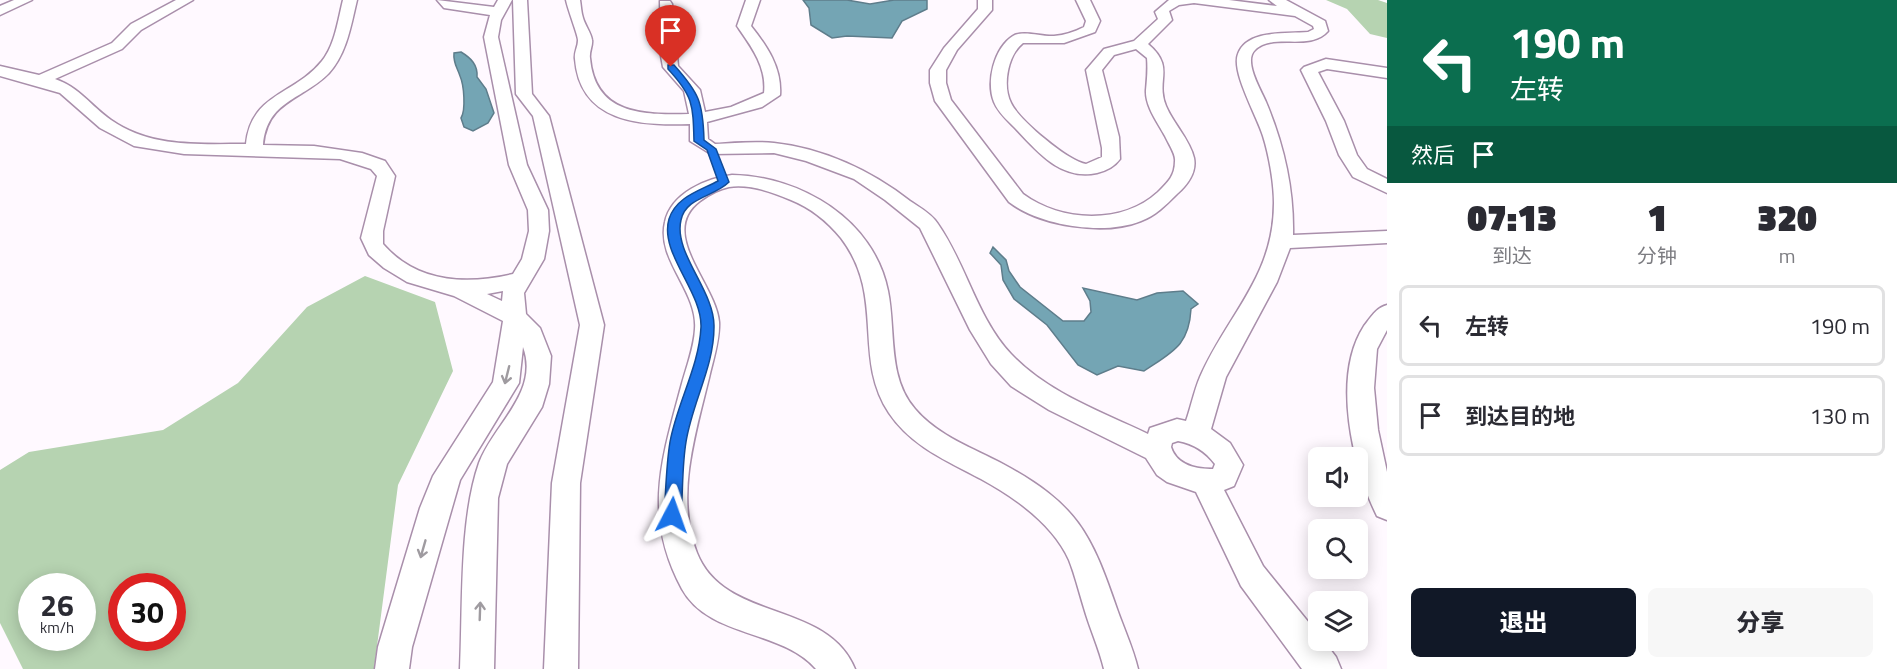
<!DOCTYPE html>
<html lang="zh">
<meta charset="utf-8">
<style>
body{margin:0;font-family:"Titillium Web","Noto Sans SC",sans-serif;background:#f7f7f7;color:#2b2b33;height:100vh;display:flex;flex-direction:column;font-size:22px;white-space:nowrap}
*{box-sizing:border-box;margin:0}
p{font-size:20px;color:#7c7c81}
.icon{flex:none;width:33px;height:33px;fill:none;stroke:currentColor;stroke-width:2;stroke-linecap:round;stroke-linejoin:round}
.map{position:relative;flex:1;overflow:hidden}
.side{display:flex;flex-direction:column;background:#fff;width:510px}
.side>*{flex:none}
.hud{background:#0b6e4f;color:#fff;overflow:hidden}
.buttons{position:absolute;left:1308px;top:447px;display:grid;gap:12px}
.buttons a{display:grid;place-items:center;width:60px;height:60px;border-radius:9px;background:#fff;box-shadow:0 3px 15px #0003;font-size:30px}
.speed{position:absolute;left:18px;top:573px;display:flex;gap:12px;font-size:30px;font-weight:700;text-align:center}
.speed>*{display:grid;place-content:center;width:78px;height:78px;border-radius:50%;background:#fff;box-shadow:0 3px 15px #0003;line-height:1}
.speed small{font-size:15px;font-weight:400}
.speed .limit{border:9px solid #d22;background:#fff;color:#111}
.pin{position:absolute;display:grid;place-items:center;width:51px;height:51px;color:#fff;margin:-62px -26px;border-radius:50% 50% 50% 0;rotate:-45deg;box-shadow:0 0 6px #0007}
.pin .icon{rotate:45deg}
.me{position:absolute;width:66px;margin:-33px;rotate:4deg;stroke-linejoin:round;filter:drop-shadow(0 0 4px #0008)}
.turn{display:flex;align-items:center;gap:21px;height:126px;padding:0 24px;font-size:27px}
.turn .icon{width:78px;height:78px;stroke-width:2.5}
.turn b{display:block;font-size:42px;line-height:51px}
.then{display:flex;align-items:center;height:57px;padding:0 24px;background:#0003;gap:12px;font-size:22px}
.eta{display:flex;justify-content:space-evenly;align-items:center;height:102px;text-align:center}
.eta b{font-size:36px;font-weight:800;line-height:42px}
.primary-button{display:flex;gap:12px;margin-top:auto;padding:12px 24px}
.primary-button a{flex:1;height:69px;border-radius:9px;background:#111827;color:#fff;font-size:24px;font-weight:800;line-height:69px;text-align:center}
.primary-button a+a{background:#f7f7f7;color:#2b2b33}
ul{padding:0;list-style:none}
li{display:flex;align-items:center;gap:18px;height:81px;margin:0 12px 9px;padding:0 12px;border:3px solid #e1e1e2;border-radius:9px}
li div{flex:1}
li b{display:block;font-size:22px}
li em{font-style:normal}
main{display:flex;flex:1;min-height:0}
.map>svg:first-child{display:block}
.green{fill:#b6d3b1;fill-rule:evenodd}
.water{fill:#74a5b4;stroke:#5e7d8b;stroke-width:1.5}
.lines{fill:none;stroke-linecap:round;stroke-linejoin:round}
.minor-casing{stroke:#a98fab;stroke-width:3}
.minor{fill:#fff;fill-rule:evenodd}
.oneway{stroke:#9f9ba0}
.route{fill:#1a73e8;stroke:#114b97;stroke-width:1.5}
</style>
<main>
<div class="map">
<svg width="1387" height="669" viewBox="0 0 1387 669">
<rect width="100%" height="100%" fill="#fff9ff"/>
<g class="green">
<polygon points="1326,0 1378,0 1387,3 1387,38 1370,34 1347,9"/>
<path d="M365 276 435 302 453 371 398 485 374 669H23L0 623V470L29 452 163 430 238 383 307 307ZM32 586H82V638H32ZM122 586H172V638H122Z"/>
</g>
<g class="water">
<polygon points="803,0 847,0 870,4 894,0 927,0 927,9 902,21 892,38 847,36 832,38 811,25 809,8"/>
<path d="M461 52C471 58 478 65 477 77L486 89 494 113 488 123 473 131 464 127 461 118C466 110 464 85 460 76 457 67 453 63 454 53Z"/>
<path d="M993 247 1006 260 1009 271 1020 287 1063 321H1084L1091 312 1090 301 1083 288 1137 300 1157 293 1183 291 1198 304 1191 309C1189 346 1172 352 1144 371L1118 366 1097 375 1078 365 1047 325 1014 299 1003 280 1001 265 990 253Z"/>
</g>
<g class="lines">
<defs>
<g id="minor">
<polygon points="14,0 32,0 0,15 0,6"/>
<path d="M176 0H193L141 30 122 49 55 79C79 87 91 106 111 120 151 148 199 144 246 144 251 93 295 95 322 61 335 45 338 20 343 0H357C351 25 347 53 329 73 303 100 267 100 263 145L314 146 362 153 385 161 395 176 383 231V244C417 283 466 285 513 274L522 259 529 231 528 210 509 165 484 37 490 15 444 8 437 0 494 7 498 0H512L501 20 498 37 527 165 548 210 549 231 544 259 524 293 526 314 540 328 551 356 549 384 542 407 507 464 498 498 494 669H460C463 607 459 520 479 463 493 425 540 392 523 347L519 383 460 480 412 647 409 669H375L378 647 420 508 433 476 493 382 503 321 454 296 407 282 384 268 369 255 361 238 377 176 371 169 340 159 184 154 134 146 100 128 60 93 0 76V66L39 75 112 43 131 24ZM503 291 502 301 487 294Z"/>
<polygon points="513,0 527,0 532,94 549,116 604,325 580,483 578,669 544,669 552,483 580,325 533,116 516,94"/>
<path d="M566 0H580C581 6 581 12 583 18 585 25 591 33 592 40 593 45 589 52 590 58 595 115 643 115 689 114L684 91 663 67 661 56 660 1H670L672 4 678 66 700 90 705 112 731 107 764 93C767 67 751 46 737 26L746 0H760L751 26C767 46 782 68 780 95L762 107 707 122 708 139 715 144C734 143 755 141 774 143 823 148 872 171 910 201 919 207 932 214 938 224 966 264 977 318 1011 354 1048 393 1100 411 1148 434L1150 428 1177 419 1186 421C1191 407 1194 391 1200 377 1227 315 1274 277 1274 203 1274 183 1269 155 1263 136 1257 116 1231 72 1238 54 1247 29 1287 34 1308 32L1314 29 1313 26 1295 16 1194 3 1179 5 1169 11 1172 20 1148 44C1176 68 1155 79 1166 106 1173 123 1190 140 1194 158 1197 173 1187 185 1177 194 1166 205 1155 216 1141 221 1104 236 1040 226 1009 202L935 101 930 83V70L944 48 978 9V0H992V10L957 50 946 70V83L951 100 1023 194C1061 222 1122 225 1158 192 1168 182 1175 176 1175 161 1176 154 1168 143 1165 136 1158 123 1145 106 1146 90 1147 79 1148 70 1147 58L1136 49 1114 55 1102 70 1119 137 1120 159C1115 166 1106 171 1097 173 1060 181 1037 151 1014 127 1007 120 998 112 994 102 986 82 994 48 1013 36 1023 30 1042 37 1054 36 1065 35 1074 32 1084 27L1086 21 1076 0H1090L1100 21 1095 32 1064 43H1023C1008 55 1002 85 1011 103 1019 120 1068 161 1086 164L1102 157V148L1086 70 1104 49 1134 41 1158 19 1155 12 1169 0H1229L1277 6 1269 0H1286L1325 21 1328 31C1310 52 1273 32 1255 50 1243 61 1261 90 1266 102 1284 145 1294 188 1293 235L1387 231V243L1290 248 1277 282 1226 377 1211 429 1230 443 1243 465 1234 486 1224 490 1263 566 1318 634V640H1323L1336 657 1341 669H1302L1241 586 1196 492 1167 482 1157 475 1146 458 1049 410 1011 386 991 364 970 330 920 228 885 200 854 179 806 161 774 153 711 154 690 141V124C639 126 580 122 575 59 574 52 578 47 578 40 578 35 568 10 566 0ZM1178 441C1194 444 1205 451 1215 464L1213 469C1197 469 1177 466 1171 447L1172 443Z"/>
<polygon points="1326,59 1387,68 1387,78 1327,69 1318,72 1344,121 1357,155 1367,169 1387,179 1387,193 1353,177 1339,155 1326,121 1301,70 1304,67"/>
<path d="M732 175C801 176 874 220 888 291 896 330 887 377 915 409 938 436 973 448 1003 464 1077 504 1091 533 1117 609 1124 629 1133 648 1138 669H1104C1099 648 1090 629 1084 608 1079 592 1075 575 1069 560 1053 524 1014 497 981 479 947 461 911 446 889 413 852 357 886 297 841 238 827 221 811 208 791 200 772 192 750 184 729 187 719 189 708 195 700 201 657 233 716 284 719 322 720 340 713 360 709 378 695 435 675 497 697 553 725 623 827 600 855 669H816C781 629 709 638 682 589 643 517 661 461 681 387 686 368 694 348 695 329 698 291 656 260 665 222 671 193 707 178 732 175Z"/>
<path d="M1387 305V330L1377 349 1374 388 1378 430 1387 472V520L1377 516C1353 467 1331 377 1364 326 1371 317 1376 308 1387 305Z"/>
</g>
</defs>
<use href="#minor" class="minor-casing"/>
<use href="#minor" class="minor"/>
</g>
<defs><path id="oneway-shaft" d="M-6 0H5M1.5-3L5.5 0L1.5 3" fill="none" stroke-width="1.6" stroke-linecap="round" stroke-linejoin="round" transform="scale(1.5)"/></defs>
<g class="oneway">
<use href="#oneway-shaft" transform="translate(507 375) rotate(104)"/>
<use href="#oneway-shaft" transform="translate(423 549) rotate(106)"/>
<use href="#oneway-shaft" transform="translate(480 611) rotate(-88)"/>
</g>
<path class="route" d="M668 65H674C699 93 703 102 704 140L716 149 729 182C714 197 686 197 681 220 673 253 715 291 714 327 714 367 692 403 686 442 682 466 683 491 681 515L678 520 672 523 666 520 664 515C666 491 666 466 670 442 677 403 699 367 701 327 702 291 659 253 669 219 676 197 699 191 718 181L707 150 694 141C693 104 693 96 668 69Z"/>
</svg>
<div class="buttons">
<a><svg class="icon" aria-label="sound" viewBox="0 0 24 24"><path d="M4 9h4l5-4v14l-5-4H4zM17 9q2 3 0 6"/></svg></a>
<a><svg class="icon" aria-label="search" viewBox="0 0 24 24"><circle cx="10" cy="10" r="6"/><path d="M15 15l6 6"/></svg></a>
<a><svg class="icon" aria-label="layers" viewBox="0 0 24 24"><path d="M12 4l9 5-9 5-9-5zM3 14l9 5 9-5"/></svg></a>
</div>
<div class="speed"><div>26<small>km/h</small></div><div class="limit">30</div></div>
<div class="pin" style="left:671px;top:67px;background:#d93025"><svg class="icon" aria-label="arrive" viewBox="0 0 24 24"><path d="M6 21V4h12l-3 4 3 4H6"/></svg></div>
<svg class="me" style="left:672px;top:515px" viewBox="-20 -20 40 40"><path d="M0-17L14 15 0 8-14 15z" fill="#1a73e8" stroke="#fff" stroke-width="4"/></svg>
</div>
<section class="side">
<div class="hud">
<div class="turn"><svg class="icon" aria-label="left" viewBox="0 0 24 24"><path d="M17 20v-9H6M10 6l-5 5 5 5"/></svg><div><b>190 m</b>左转</div></div>
<div class="then">然后<svg class="icon" aria-label="arrive" viewBox="0 0 24 24"><path d="M6 21V4h12l-3 4 3 4H6"/></svg></div>
</div>
<div class="eta">
<div><b>07:13</b><p>到达</p></div>
<div><b>1</b><p>分钟</p></div>
<div><b>320</b><p>m</p></div>
</div>
<ul>
<li><svg class="icon" aria-label="left" viewBox="0 0 24 24"><path d="M17 20v-9H6M10 6l-5 5 5 5"/></svg><div><b>左转</b></div><em>190 m</em></li>
<li><svg class="icon" aria-label="arrive" viewBox="0 0 24 24"><path d="M6 21V4h12l-3 4 3 4H6"/></svg><div><b>到达目的地</b></div><em>130 m</em></li>
</ul>
<div class="primary-button"><a>退出</a><a>分享</a></div>
</section>
</main>
